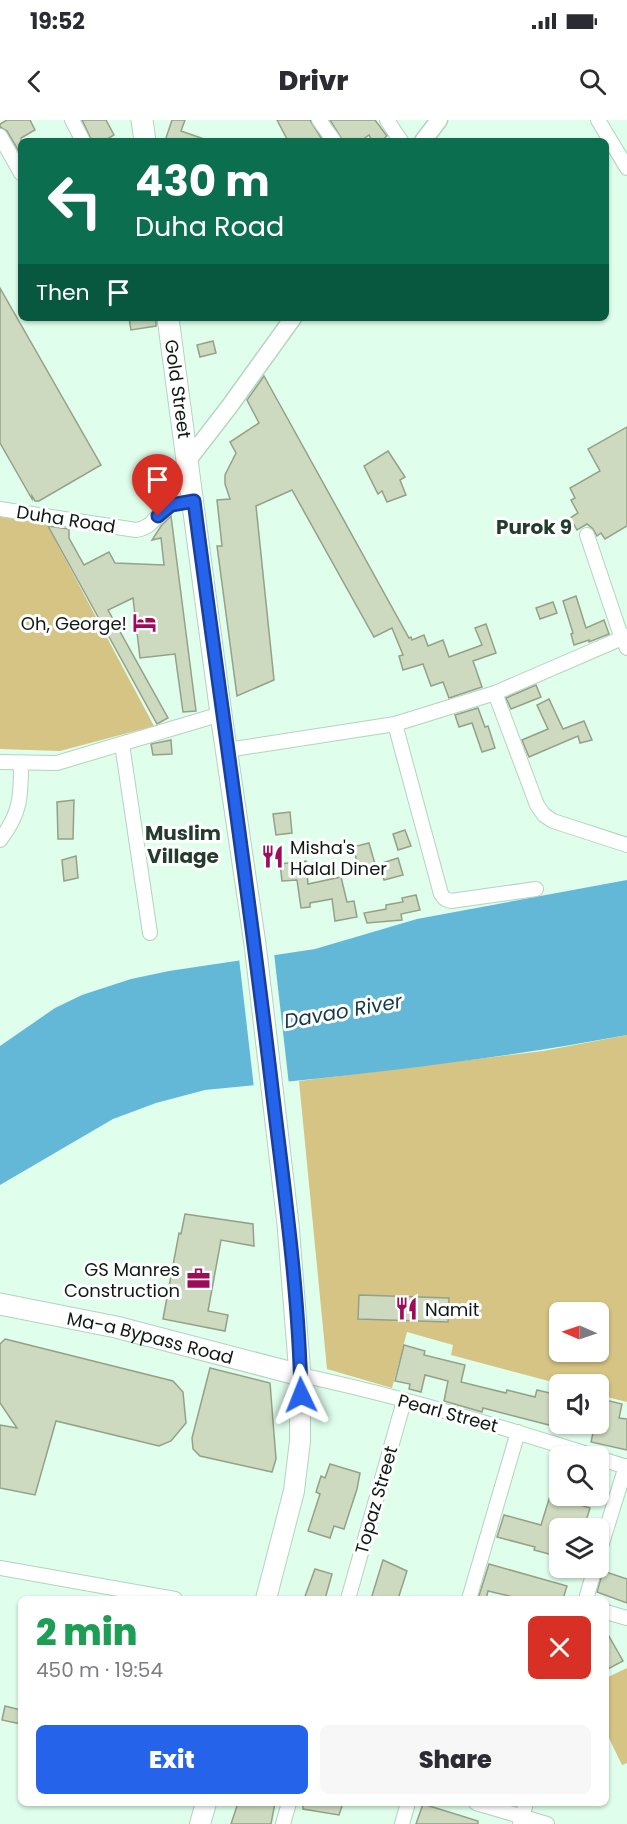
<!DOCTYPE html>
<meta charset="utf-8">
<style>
body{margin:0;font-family:Poppins,sans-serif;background:#f7f7f7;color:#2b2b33;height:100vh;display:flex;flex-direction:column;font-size:22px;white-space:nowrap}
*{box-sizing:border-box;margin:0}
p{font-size:20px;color:#7c7c81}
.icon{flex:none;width:33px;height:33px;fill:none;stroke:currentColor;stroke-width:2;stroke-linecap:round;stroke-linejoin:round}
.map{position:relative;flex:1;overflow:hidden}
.side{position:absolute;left:18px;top:1476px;width:591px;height:210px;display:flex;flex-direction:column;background:#fff;border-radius:9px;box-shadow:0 2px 4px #0004}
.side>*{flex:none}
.guide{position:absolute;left:18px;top:18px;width:591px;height:183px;border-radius:9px;box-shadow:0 2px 4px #0004;background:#0b6e4f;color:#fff;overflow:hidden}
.needle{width:39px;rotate:272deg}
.controls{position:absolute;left:549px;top:1182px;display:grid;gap:12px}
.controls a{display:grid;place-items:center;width:60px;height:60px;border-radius:9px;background:#fff;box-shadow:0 2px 4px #0004;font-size:30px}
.pin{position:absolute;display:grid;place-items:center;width:51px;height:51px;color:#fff;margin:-62px -26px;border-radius:50% 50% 50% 0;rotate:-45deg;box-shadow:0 0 6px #0007}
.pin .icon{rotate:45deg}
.me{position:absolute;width:66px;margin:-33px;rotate:358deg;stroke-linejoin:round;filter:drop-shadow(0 0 4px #0008)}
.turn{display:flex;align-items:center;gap:21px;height:126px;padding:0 18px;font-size:27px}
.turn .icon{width:78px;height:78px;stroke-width:2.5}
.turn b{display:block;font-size:42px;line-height:51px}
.then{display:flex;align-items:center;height:57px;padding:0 18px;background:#0003;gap:12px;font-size:22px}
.round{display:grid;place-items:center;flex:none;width:63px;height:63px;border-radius:9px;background:#f7f7f7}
.headline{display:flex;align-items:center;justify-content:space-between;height:102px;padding:0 18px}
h1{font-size:36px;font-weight:800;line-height:45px;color:#1e9e55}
.primary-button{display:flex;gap:12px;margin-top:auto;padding:12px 18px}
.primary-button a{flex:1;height:69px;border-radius:9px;background:#2563eb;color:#fff;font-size:24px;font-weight:800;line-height:69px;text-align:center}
.primary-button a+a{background:#f7f7f7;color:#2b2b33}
.status{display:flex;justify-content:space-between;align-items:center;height:42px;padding:0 30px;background:#fff;direction:ltr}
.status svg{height:16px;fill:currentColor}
header{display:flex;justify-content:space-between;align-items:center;height:78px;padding:0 18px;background:#fff;font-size:27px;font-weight:800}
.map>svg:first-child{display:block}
.green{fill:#d5c483;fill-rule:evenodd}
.water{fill:#63b8d8}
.pier{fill:#dffeec}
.building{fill:#cedabf;stroke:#95a187;stroke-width:1.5}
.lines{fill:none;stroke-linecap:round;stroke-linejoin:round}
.minor-casing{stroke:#b4d2c0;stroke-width:16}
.tertiary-casing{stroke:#b4d2c0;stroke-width:19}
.secondary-casing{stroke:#b4d2c0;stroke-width:22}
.primary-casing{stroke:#b4d2c0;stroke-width:23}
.minor{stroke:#fff;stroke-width:14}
.tertiary{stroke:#fff;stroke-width:16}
.secondary{stroke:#fff;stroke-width:20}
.primary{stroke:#fff;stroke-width:21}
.route-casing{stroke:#184099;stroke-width:15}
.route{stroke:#2563eb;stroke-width:10}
.labels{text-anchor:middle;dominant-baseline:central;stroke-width:6;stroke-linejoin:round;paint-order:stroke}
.street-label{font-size:18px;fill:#0f1a14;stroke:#fff}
.poi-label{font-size:18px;fill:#0f1a14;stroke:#fff;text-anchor:end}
.neighbourhood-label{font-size:20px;font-weight:bold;fill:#233c2e;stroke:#fff}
.water-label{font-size:20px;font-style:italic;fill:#133a48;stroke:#fff}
</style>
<div class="status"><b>19:52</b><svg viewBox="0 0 49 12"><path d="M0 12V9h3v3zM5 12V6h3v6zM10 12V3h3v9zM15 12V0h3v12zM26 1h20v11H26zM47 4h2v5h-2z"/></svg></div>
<header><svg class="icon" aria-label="back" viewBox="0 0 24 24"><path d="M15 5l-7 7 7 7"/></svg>Drivr<svg class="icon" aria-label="search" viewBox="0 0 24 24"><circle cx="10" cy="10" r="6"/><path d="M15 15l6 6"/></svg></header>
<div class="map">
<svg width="627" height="1704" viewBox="0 0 627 1704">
<rect width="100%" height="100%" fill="#dffeec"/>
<g class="green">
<polygon points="0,397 46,403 154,606 60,631 0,629"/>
<path d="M627 915V1282L599 1275 598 1264H560L451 1235 453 1225 407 1212 392 1268 327 1249 299 961 543 931ZM560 1192H598V1232H560Z"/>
<polygon points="627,1548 627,1643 622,1645 606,1612 606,1558"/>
</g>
<path class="water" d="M627 760V915C488 941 346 956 205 970L156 983 113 999 0 1065V926L55 888 82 875 131 859 169 851 315 829 417 799Z"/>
<polygon class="pier" points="274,833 289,965 254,968 239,838"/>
<g class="building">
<polygon points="7,0 30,0 35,10 21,18 21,35 7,11 0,7 0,4"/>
<polygon points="82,0 106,0 114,15 104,21 92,21"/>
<polygon points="172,0 185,0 181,11 204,19 203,21 165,21"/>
<polygon points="277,0 310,0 323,21 288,21"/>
<polygon points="330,0 375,0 387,16 381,21 372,21 369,15 361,21 343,21"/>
<polygon points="0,168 101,345 39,381 35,381 32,376 32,379 0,323"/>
<polygon points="129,198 156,198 156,206 131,210"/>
<polygon points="213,221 216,233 200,237 197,225"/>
<polygon points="264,256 409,518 411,517 412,520 424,515 428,526 443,520 449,537 482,525 475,508 486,504 496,533 473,541 482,567 449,578 443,562 431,566 423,544 403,550 399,536 403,535 392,508 374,517 292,370 256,386 274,560 237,576 217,426 222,426 217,380 230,379 225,364 225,355 236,333 230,322 259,303 247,280"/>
<polygon points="627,307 627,406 605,419 601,413 597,416 593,409 587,404 577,410 570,398 578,393 571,380 575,378 570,368 600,351 588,329"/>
<polygon points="388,331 405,357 400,360 406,375 387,382 382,371 378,374 364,346"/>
<polygon points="171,396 196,591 183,592 175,534 140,538 133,478 108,490 168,598 157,604 48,406 69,409 69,418 84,445 109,432 115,443 164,445 161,418 152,420 161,406"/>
<polygon points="576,476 586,508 604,500 609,514 589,522 589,520 574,525 571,514 573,513 563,481"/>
<polygon points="553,482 557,493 540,499 536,488"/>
<polygon points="536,565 541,577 511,589 506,578"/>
<polygon points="549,579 563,609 584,601 592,620 580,623 578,616 529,637 522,620 548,609 537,585"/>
<polygon points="478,588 485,607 488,606 495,628 482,632 472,603 459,607 455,595"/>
<polygon points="171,620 172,634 153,635 151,624"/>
<polygon points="74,680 73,719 58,719 57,682"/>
<polygon points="290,692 292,713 276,715 273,694"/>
<polygon points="405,710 411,726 398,730 393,714"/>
<polygon points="369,723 375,744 359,748 353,727"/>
<polygon points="76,736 78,758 64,761 62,740"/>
<polygon points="398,738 403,755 384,760 379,744"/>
<polygon points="306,741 308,764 341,757 347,782 354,781 357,797 335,801 332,779 310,783 310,787 301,788 297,760 282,761 280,744"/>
<polygon points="416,775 420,790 401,794 402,800 367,803 364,793 386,789 386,785 403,782 402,778"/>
<polygon points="185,1094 253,1104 254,1126 221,1120 208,1191 228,1195 225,1211 163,1199 179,1113 181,1114"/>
<polygon points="359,1175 449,1178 448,1202 358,1199"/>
<polygon points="5,1219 173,1261 183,1272 186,1303 171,1321 159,1326 56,1301 35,1375 0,1368 0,1305 17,1308 0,1283 0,1224"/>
<polygon points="404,1225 425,1231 424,1235 465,1245 461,1262 506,1273 507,1270 535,1277 537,1270 558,1275 549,1305 483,1288 482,1292 444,1281 448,1261 425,1255 421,1272 409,1269 410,1264 395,1261"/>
<polygon points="210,1248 270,1263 276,1339 272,1352 200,1336 193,1329 192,1318"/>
<polygon points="601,1279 622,1284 619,1298 627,1299 627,1330 591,1322 595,1304 598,1304"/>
<polygon points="330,1344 360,1353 357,1369 344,1409 334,1406 330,1418 308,1411 320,1374 316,1372 321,1356 325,1358"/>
<polygon points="550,1376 590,1388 584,1408 560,1408 560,1437 534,1430 535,1427 497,1417 504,1395 541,1405"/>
<polygon points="383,1440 407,1451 398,1479 371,1479"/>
<polygon points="489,1444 567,1466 563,1479 522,1479 488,1471 486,1479 478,1479"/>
<polygon points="315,1449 332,1454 325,1479 304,1479"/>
<polygon points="603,1451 627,1459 627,1483 597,1472"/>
<polygon points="606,1511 623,1541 606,1550"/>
<polygon points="5,1586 21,1590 21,1604 2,1600"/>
<polygon points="238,1683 275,1683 271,1704 231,1704"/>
<polygon points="303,1683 343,1683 339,1695 303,1689"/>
<polygon points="423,1684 478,1701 478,1704 416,1704"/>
</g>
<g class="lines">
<defs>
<g id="minor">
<polyline points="72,0 83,21"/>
<polyline points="319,0 334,21"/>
<polyline points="387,0 401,21"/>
<polyline points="598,0 627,48"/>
<polyline points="0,16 21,53"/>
<path d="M0 389 136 410C152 408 154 397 166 388 173 382 184 382 194 381"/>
<polyline points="587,415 620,513 627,528"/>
<polyline points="495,573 537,685 544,695 553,701 627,725"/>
<polyline points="395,604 441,774 445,779 451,781 536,769"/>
<polyline points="122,624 150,813"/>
<polyline points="227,630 395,604 495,573 627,516"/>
<polyline points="0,642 57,643 221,594"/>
<path d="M0 720C21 693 21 676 21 643"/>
<path d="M300 1255C400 1276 498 1306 594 1336"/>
<polyline points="598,1338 627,1347"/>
<polyline points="598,1436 626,1346"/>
<polyline points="0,1448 175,1479"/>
<polyline points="348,1479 404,1281"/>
<polyline points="469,1479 518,1312"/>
<polyline points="586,1479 595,1448"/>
<polyline points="606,1492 627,1498"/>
<polyline points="476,1683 547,1704"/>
<polyline points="283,1704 289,1683"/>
<polyline points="402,1704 408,1683"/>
<polyline points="520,1704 526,1683"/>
</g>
<g id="tertiary">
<polyline points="423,21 439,0"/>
<polyline points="188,340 229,287 293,198"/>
</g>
<g id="secondary">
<polyline points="266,1479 294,1371 300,1321 300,1255"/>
<polyline points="200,1704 206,1683"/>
</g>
<g id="primary">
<polyline points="142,0 145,21"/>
<path id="s1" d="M0 1184 116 1207 300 1255 288 1104 255 824 221 594 168 198"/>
</g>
</defs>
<use href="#minor" class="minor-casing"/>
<use href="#tertiary" class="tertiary-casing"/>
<use href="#secondary" class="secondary-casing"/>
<use href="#primary" class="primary-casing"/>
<use href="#minor" class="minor"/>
<use href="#tertiary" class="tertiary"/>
<use href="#secondary" class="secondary"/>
<use href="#primary" class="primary"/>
</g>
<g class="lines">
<defs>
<path id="route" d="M158 396 171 385 194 381C220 580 250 778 273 977 285 1076 299 1175 301 1275"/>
</defs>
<use href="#route" class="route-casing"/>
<use href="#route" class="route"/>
</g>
<defs>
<symbol id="hotel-bare" viewBox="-9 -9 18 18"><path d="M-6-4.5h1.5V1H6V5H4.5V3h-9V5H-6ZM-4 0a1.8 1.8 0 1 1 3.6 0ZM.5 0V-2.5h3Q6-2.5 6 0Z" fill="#9d0c58" stroke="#fff" stroke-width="2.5" paint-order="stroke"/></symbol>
<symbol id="restaurant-bare" viewBox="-9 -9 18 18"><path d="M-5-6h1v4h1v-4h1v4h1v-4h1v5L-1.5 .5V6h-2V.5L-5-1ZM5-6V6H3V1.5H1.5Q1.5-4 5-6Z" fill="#9d0c58" stroke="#fff" stroke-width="2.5" paint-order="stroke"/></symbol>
<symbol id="office-bare" viewBox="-9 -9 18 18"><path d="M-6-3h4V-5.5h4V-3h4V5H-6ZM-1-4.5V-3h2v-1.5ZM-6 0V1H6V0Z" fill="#9d0c58" stroke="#fff" stroke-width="2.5" paint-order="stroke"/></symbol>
</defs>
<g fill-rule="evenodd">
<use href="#hotel-bare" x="128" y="486" width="33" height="33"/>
<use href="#restaurant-bare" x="256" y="720" width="33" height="33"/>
<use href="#office-bare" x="182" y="1142" width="33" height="33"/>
<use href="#restaurant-bare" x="390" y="1172" width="33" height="33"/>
</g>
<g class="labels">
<g class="street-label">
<text transform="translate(178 269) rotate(82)">Gold Street</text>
<text transform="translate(66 399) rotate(9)">Duha Road</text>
<text stroke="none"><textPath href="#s1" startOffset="154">Ma-a Bypass Road</textPath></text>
<text transform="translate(448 1293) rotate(15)">Pearl Street</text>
<text transform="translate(376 1380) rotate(-74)">Topaz Street</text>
</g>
<g class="poi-label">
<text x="127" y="503">Oh, George!</text>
<text x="290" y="727" text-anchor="start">Misha's<tspan x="290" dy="21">Halal Diner</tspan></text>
<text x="180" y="1149">GS Manres<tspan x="180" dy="21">Construction</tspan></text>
<text x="425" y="1189" text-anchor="start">Namit</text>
</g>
<g class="neighbourhood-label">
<text x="534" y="407">Purok 9</text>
<text x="183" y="713">Muslim<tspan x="183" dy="23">Village</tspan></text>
</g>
<g class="water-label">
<text transform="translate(343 891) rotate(-10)">Davao River</text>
</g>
</g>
</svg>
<div class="controls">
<a><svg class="needle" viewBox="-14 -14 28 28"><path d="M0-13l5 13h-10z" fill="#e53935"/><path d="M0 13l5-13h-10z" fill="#7c7c81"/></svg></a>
<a><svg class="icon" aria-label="sound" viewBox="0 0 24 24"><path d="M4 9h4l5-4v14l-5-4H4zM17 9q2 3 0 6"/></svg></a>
<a><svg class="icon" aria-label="search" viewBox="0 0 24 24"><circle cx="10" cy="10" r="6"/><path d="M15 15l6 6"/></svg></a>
<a><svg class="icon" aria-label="layers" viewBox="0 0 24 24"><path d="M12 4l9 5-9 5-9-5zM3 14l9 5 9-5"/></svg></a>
</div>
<div class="pin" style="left:158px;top:396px;background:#d93025"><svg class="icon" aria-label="arrive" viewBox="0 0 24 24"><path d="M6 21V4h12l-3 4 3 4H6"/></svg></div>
<svg class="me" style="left:301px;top:1275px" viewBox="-20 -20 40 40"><path d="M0-17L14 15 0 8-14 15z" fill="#2563eb" stroke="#fff" stroke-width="4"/></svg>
<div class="guide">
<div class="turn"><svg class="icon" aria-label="left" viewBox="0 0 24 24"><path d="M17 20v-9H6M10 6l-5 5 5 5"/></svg><div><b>430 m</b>Duha Road</div></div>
<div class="then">Then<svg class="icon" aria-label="arrive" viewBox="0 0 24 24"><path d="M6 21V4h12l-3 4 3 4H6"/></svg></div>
</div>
<section class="side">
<div class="headline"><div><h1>2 min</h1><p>450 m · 19:54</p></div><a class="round" style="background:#d93025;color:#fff"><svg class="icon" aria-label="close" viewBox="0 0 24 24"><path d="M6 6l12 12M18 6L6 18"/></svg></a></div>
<div class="primary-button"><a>Exit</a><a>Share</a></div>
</section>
</div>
